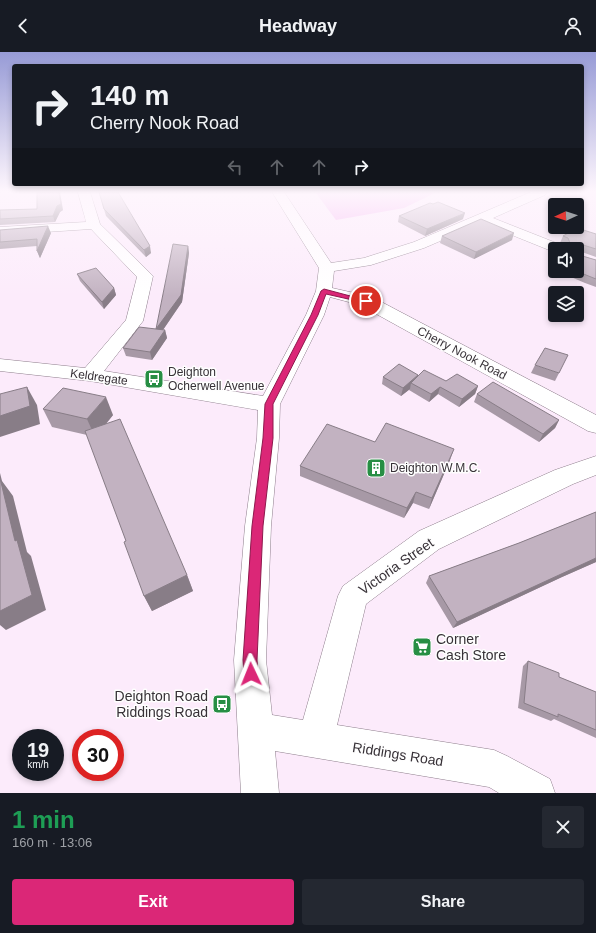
<!DOCTYPE html>
<meta charset="utf-8">
<style>
body{margin:0;font-family:Arial,sans-serif;background:#242831;color:#f1f3f6;height:100vh;display:flex;flex-direction:column;font-size:15px;white-space:nowrap}
*{box-sizing:border-box;margin:0}
p{font-size:13px;color:#9ea1a6}
.icon{flex:none;width:22px;height:22px;fill:none;stroke:currentColor;stroke-width:2;stroke-linecap:round;stroke-linejoin:round}
.map{position:relative;height:741px;overflow:hidden}
.sheet{display:flex;flex-direction:column;background:#171b24;flex:1}
.sheet>*{flex:none}
.guide{position:absolute;left:12px;top:12px;width:572px;height:122px;border-radius:4px;box-shadow:0 2px 6px #0003;background:#171b24;color:#f1f3f6;overflow:hidden}
.needle{width:26px;rotate:267deg}
.controls{position:absolute;left:548px;top:146px;display:grid;gap:8px}
.controls a{display:grid;place-items:center;width:36px;height:36px;border-radius:4px;background:#171b24;box-shadow:0 2px 6px #0003;font-size:20px}
.speed{position:absolute;left:12px;top:677px;display:flex;gap:8px;font-size:20px;font-weight:700;text-align:center}
.speed>*{display:grid;place-content:center;width:52px;height:52px;border-radius:50%;background:#171b24;box-shadow:0 2px 6px #0003;line-height:1}
.speed small{font-size:10px;font-weight:400}
.speed .limit{border:6px solid #d22;background:#fff;color:#111}
.pin{position:absolute;display:grid;place-items:center;width:34px;height:34px;color:#fff;margin:-17px;border:2px solid #fff;border-radius:50%;box-shadow:0 1px 4px #0007}
.me{position:absolute;width:44px;margin:-22px;rotate:358deg;stroke-linejoin:round;filter:drop-shadow(0 0 3px #0008)}
.turn{display:flex;align-items:center;gap:14px;height:84px;padding:0 12px;font-size:18px}
.turn .icon{width:52px;height:52px;stroke-width:2.5}
.turn b{display:block;font-size:28px;line-height:34px}
.lanes{display:flex;align-items:center;height:38px;padding:0 12px;background:#0003;justify-content:center;gap:20px;direction:ltr}
.lanes .off{opacity:.35}
.round{display:grid;place-items:center;flex:none;width:42px;height:42px;border-radius:4px;background:#242831}
.summary{display:flex;align-items:center;justify-content:space-between;height:68px;padding:0 12px}
h1{font-size:24px;font-weight:700;line-height:30px;color:#1e9e55}
.primary-button{display:flex;gap:8px;margin-top:auto;padding:8px 12px}
.primary-button a{flex:1;height:46px;border-radius:4px;background:#db2777;color:#fff;font-size:16px;font-weight:700;line-height:46px;text-align:center}
.primary-button a+a{background:#242831;color:#f1f3f6}
header{display:flex;justify-content:space-between;align-items:center;height:52px;padding:0 12px;background:#171b24;font-size:18px;font-weight:700}
.map>svg:first-child{display:block}
.green{fill:#f4b3f0}
.lines{fill:none;stroke-linecap:round;stroke-linejoin:round}
.street-casing{stroke:#8e7e8c;stroke-width:1}
.street{fill:#fff;fill-rule:evenodd}
.wall{fill:#a799a6}
.shaded-wall{fill:#887d87}
.building{fill:#c2b2c1;stroke:#887d87}
.route{fill:#db2777;stroke:#8e194d}
.labels{text-anchor:middle;dominant-baseline:central;stroke-width:3;stroke-linejoin:round;paint-order:stroke}
.street-label{font-size:12px;fill:#373137;stroke:#fefefe}
.poi-label{font-size:12px;fill:#373137;stroke:#fefefe;text-anchor:start}
.near-street-label{font-size:14px;fill:#373137;stroke:#fefefe}
.near-poi-label{font-size:14px;fill:#373137;stroke:#fefefe;text-anchor:start}
</style>
<header><svg class="icon" aria-label="back" viewBox="0 0 24 24"><path d="M15 5l-7 7 7 7"/></svg>Headway<svg class="icon" aria-label="person" viewBox="0 0 24 24"><circle cx="12" cy="8" r="4"/><path d="M4 21q1-7 8-7t8 7"/></svg></header>
<div class="map">
<svg width="596" height="741" viewBox="0 0 596 741">
<rect width="100%" height="100%" fill="#fcebfb"/>
<polygon class="green" points="313,140 437,140 404,156 336,168 316,141"/>
<g class="lines">
<defs>
<polygon id="street" points="78,140 90,140 100,172 153,224 143,269 104,319 263,344 306,263 316,239 319,216 272,140 284,140 331,211 364,206 414,190 531,140 547,140 545,143 493,166 564,194 566,197 555,197 554,200 482,171 424,196 371,213 334,219 332,236 372,245 596,363 596,381 588,379 360,253 330,245 324,263 280,352 279,386 271,474 266,608 272,663 303,668 338,544 343,534 419,479 555,418 596,404 596,423 573,432 439,497 366,552 337,673 494,698 507,704 550,727 555,741 499,741 489,735 275,699 279,741 241,741 234,608 245,474 257,386 258,358 90,329 0,319 0,307 85,316 126,268 137,225 91,177 0,183 0,175 86,170"/>
</defs>
<use href="#street" class="street-casing"/>
<use href="#street" class="street"/>
</g>
<g class="wall">
<polygon points="99,140 119,142 151,201 146,205 106,164"/>
<polygon points="0,158 63,158 60,160 55,170 0,173"/>
<polygon points="399,164 463,167 425,184 398,170"/>
<polygon points="0,178 51,181 40,206 37,199 37,194 0,197"/>
<polygon points="596,182 596,205 579,199 579,203 596,208 596,235 585,231 557,219 577,219 555,197 555,215 549,199 551,193 557,194 562,191 560,191 563,184"/>
<polygon points="442,184 512,188 474,207 440,191"/>
<polygon points="188,194 189,201 182,250 163,278 165,278 167,286 152,308 126,304 123,296 156,277"/>
<polygon points="77,222 114,236 116,243 104,257 80,229"/>
<polygon points="535,313 559,321 555,329 531,321"/>
<polygon points="418,323 446,329 478,334 475,342 459,355 438,342 429,350 409,338 410,337 401,344 382,332 383,325"/>
<polygon points="477,342 559,368 555,376 539,390 474,350"/>
<polygon points="43,357 113,363 106,372 187,523 193,539 152,559 144,544 126,489 87,383 52,375"/>
<polygon points="375,390 450,408 429,457 413,451 404,466 300,424 300,414"/>
<polygon points="596,460 596,510 562,525 453,576 426,531 429,524 519,491"/>
<polygon points="528,609 559,625 596,640 596,686 554,667 551,669 518,656 523,614"/>
</g>
<g class="shaded-wall">
<polygon points="59,140 60,140 63,158 60,160 55,170 53,164"/>
<polygon points="465,161 463,167 425,184 427,177"/>
<polygon points="48,174 51,181 40,206 37,199"/>
<polygon points="514,181 512,188 474,207 476,200"/>
<polygon points="150,194 151,201 146,205 144,198"/>
<polygon points="188,194 189,201 182,250 158,285 156,277"/>
<polygon points="114,236 116,243 104,257 102,250"/>
<polygon points="165,278 167,286 152,308 150,300"/>
<polygon points="418,323 411,331 410,337 401,344 403,336"/>
<polygon points="478,334 475,342 459,355 462,347"/>
<polygon points="27,335 37,353 40,372 0,385 0,364"/>
<polygon points="440,335 438,342 429,350 431,342"/>
<polygon points="106,345 113,363 95,385 87,367"/>
<polygon points="559,368 555,376 539,390 543,382"/>
<polygon points="454,397 450,408 429,457 432,446"/>
<polygon points="0,421 2,429 13,444 27,500 31,504 46,558 6,578 0,573 0,559 15,489 0,438"/>
<polygon points="416,440 413,451 404,466 407,456"/>
<polygon points="596,506 596,510 562,525 453,576 457,570"/>
<polygon points="187,523 193,539 152,559 144,544"/>
</g>
<g class="building">
<polygon points="37,140 59,140 61,152 57,154 53,164 0,167 0,158 37,157"/>
<polygon points="99,140 118,140 150,194 144,198 104,157"/>
<polygon points="438,150 465,161 427,177 399,164 430,151 433,152"/>
<polygon points="481,167 514,181 476,200 442,184"/>
<polygon points="48,174 37,199 37,187 0,190 0,178"/>
<polygon points="577,176 596,182 596,197 580,192 579,193 579,203 596,208 596,227 576,219 577,219 577,197 555,197 555,201 551,193 557,194 559,192 570,191 568,186 563,184"/>
<polygon points="173,192 188,194 181,243 156,277 165,278 150,300 123,296 139,275 156,277"/>
<polygon points="96,216 114,236 102,250 77,222"/>
<polygon points="545,296 568,303 559,321 535,313"/>
<polygon points="399,312 418,323 403,336 383,325"/>
<polygon points="424,318 446,329 457,322 478,334 462,347 440,335 431,342 411,331"/>
<polygon points="493,330 559,368 543,382 477,342"/>
<polygon points="27,335 30,354 0,364 0,342"/>
<polygon points="63,336 106,345 87,367 43,357"/>
<polygon points="120,367 187,523 144,544 124,490 126,489 85,379"/>
<polygon points="386,371 454,397 432,446 416,440 407,456 300,414 327,372 375,390"/>
<polygon points="0,426 15,489 17,488 32,543 0,559"/>
<polygon points="596,460 596,506 457,570 429,524 519,491"/>
<polygon points="528,609 559,621 559,625 596,640 596,678 558,662 558,665 524,651"/>
</g>
<linearGradient id="sky" x2="0" y2="1"><stop stop-color="#979bd6"/><stop offset="0.57" stop-color="#fef6fd"/><stop offset="1" stop-color="#fef6fd" stop-opacity="0"/></linearGradient>
<rect width="596" height="244" fill="url(#sky)"/>
<polygon class="route" points="324,237 369,249 366,251 326,242 318,263 273,352 273,386 263,474 257,608 258,622 256,627 251,629 246,627 244,622 243,608 252,474 263,386 265,352 311,263 321,239"/>
<defs>
<symbol id="bus-square" viewBox="-11 -11 22 22"><rect x="-9" y="-9" width="18" height="18" rx="4" fill="#278e44" stroke="#fefefe"/><path d="M-5-6H5V4H4V6H2V4H-2V6H-4V4H-5ZM-3.5-4V0h7V-4ZM-3.5 1.2v1.5H-2V1.2ZM2 1.2v1.5H3.5V1.2Z" fill="#fff"/></symbol>
<symbol id="building-square" viewBox="-11 -11 22 22"><rect x="-9" y="-9" width="18" height="18" rx="4" fill="#278e44" stroke="#fefefe"/><path d="M-4-6H4V6H1V3H-1V6H-4ZM-2.5-4.3h1.7v1.8h-1.7ZM.8-4.3h1.7v1.8H.8ZM-2.5-1h1.7V.8h-1.7ZM.8-1h1.7V.8H.8Z" fill="#fff"/></symbol>
<symbol id="supermarket-square" viewBox="-11 -11 22 22"><rect x="-9" y="-9" width="18" height="18" rx="4" fill="#278e44" stroke="#fefefe"/><path d="M-6-5.5h2.5l.6 2H6L4.5 2H-2.5L-4.4-4H-6ZM-1.5 3.2a1.3 1.3 0 1 0 .1 0ZM3 3.2a1.3 1.3 0 1 0 .1 0Z" fill="#fff"/></symbol>
</defs>
<g fill-rule="evenodd">
<use href="#bus-square" x="143" y="316" width="22" height="22"/>
<use href="#building-square" x="365" y="405" width="22" height="22"/>
<use href="#supermarket-square" x="411" y="584" width="22" height="22"/>
<use href="#bus-square" x="211" y="641" width="22" height="22"/>
</g>
<g class="labels">
<g class="street-label">
<text transform="translate(462 301) rotate(28)">Cherry Nook Road</text>
<text transform="translate(99 325) rotate(8)">Keldregate</text>
</g>
<g class="poi-label">
<text x="168" y="320">Deighton<tspan x="168" dy="14">Ocherwell Avenue</tspan></text>
<text x="390" y="416">Deighton W.M.C.</text>
</g>
<g class="near-street-label">
<text transform="translate(396 514) rotate(-35)">Victoria Street</text>
<text transform="translate(398 702) rotate(9)">Riddings Road</text>
</g>
<g class="near-poi-label">
<text x="436" y="587">Corner<tspan x="436" dy="16">Cash Store</tspan></text>
<text x="208" y="644" text-anchor="end">Deighton Road<tspan x="208" dy="16">Riddings Road</tspan></text>
</g>
</g>
</svg>
<div class="controls">
<a><svg class="needle" viewBox="-14 -14 28 28"><path d="M0-13l5 13h-10z" fill="#e53935"/><path d="M0 13l5-13h-10z" fill="#9ea1a6"/></svg></a>
<a><svg class="icon" aria-label="sound" viewBox="0 0 24 24"><path d="M4 9h4l5-4v14l-5-4H4zM17 9q2 3 0 6"/></svg></a>
<a><svg class="icon" aria-label="layers" viewBox="0 0 24 24"><path d="M12 4l9 5-9 5-9-5zM3 14l9 5 9-5"/></svg></a>
</div>
<div class="speed"><div>19<small>km/h</small></div><div class="limit">30</div></div>
<div class="pin" style="left:366px;top:249px;background:#d93025"><svg class="icon" aria-label="arrive" viewBox="0 0 24 24"><path d="M6 21V4h12l-3 4 3 4H6"/></svg></div>
<svg class="me" style="left:251px;top:622px" viewBox="-20 -20 40 40"><path d="M0-17L14 15 0 8-14 15z" fill="#db2777" stroke="#fff" stroke-width="4"/></svg>
<div class="guide">
<div class="turn"><svg class="icon" aria-label="right" viewBox="0 0 24 24"><path d="M7 20v-9h11M14 6l5 5-5 5"/></svg><div><b>140 m</b>Cherry Nook Road</div></div>
<div class="lanes"><svg class="icon off" aria-label="left" viewBox="0 0 24 24"><path d="M17 20v-9H6M10 6l-5 5 5 5"/></svg><svg class="icon off" aria-label="ahead" viewBox="0 0 24 24"><path d="M12 20V5M6 11l6-6 6 6"/></svg><svg class="icon off" aria-label="ahead" viewBox="0 0 24 24"><path d="M12 20V5M6 11l6-6 6 6"/></svg><svg class="icon" aria-label="right" viewBox="0 0 24 24"><path d="M7 20v-9h11M14 6l5 5-5 5"/></svg></div>
</div>
</div>
<section class="sheet">
<div class="summary"><div><h1>1 min</h1><p>160 m · 13:06</p></div><a class="round"><svg class="icon" aria-label="close" viewBox="0 0 24 24"><path d="M6 6l12 12M18 6L6 18"/></svg></a></div>
<div class="primary-button"><a>Exit</a><a>Share</a></div>
</section>
